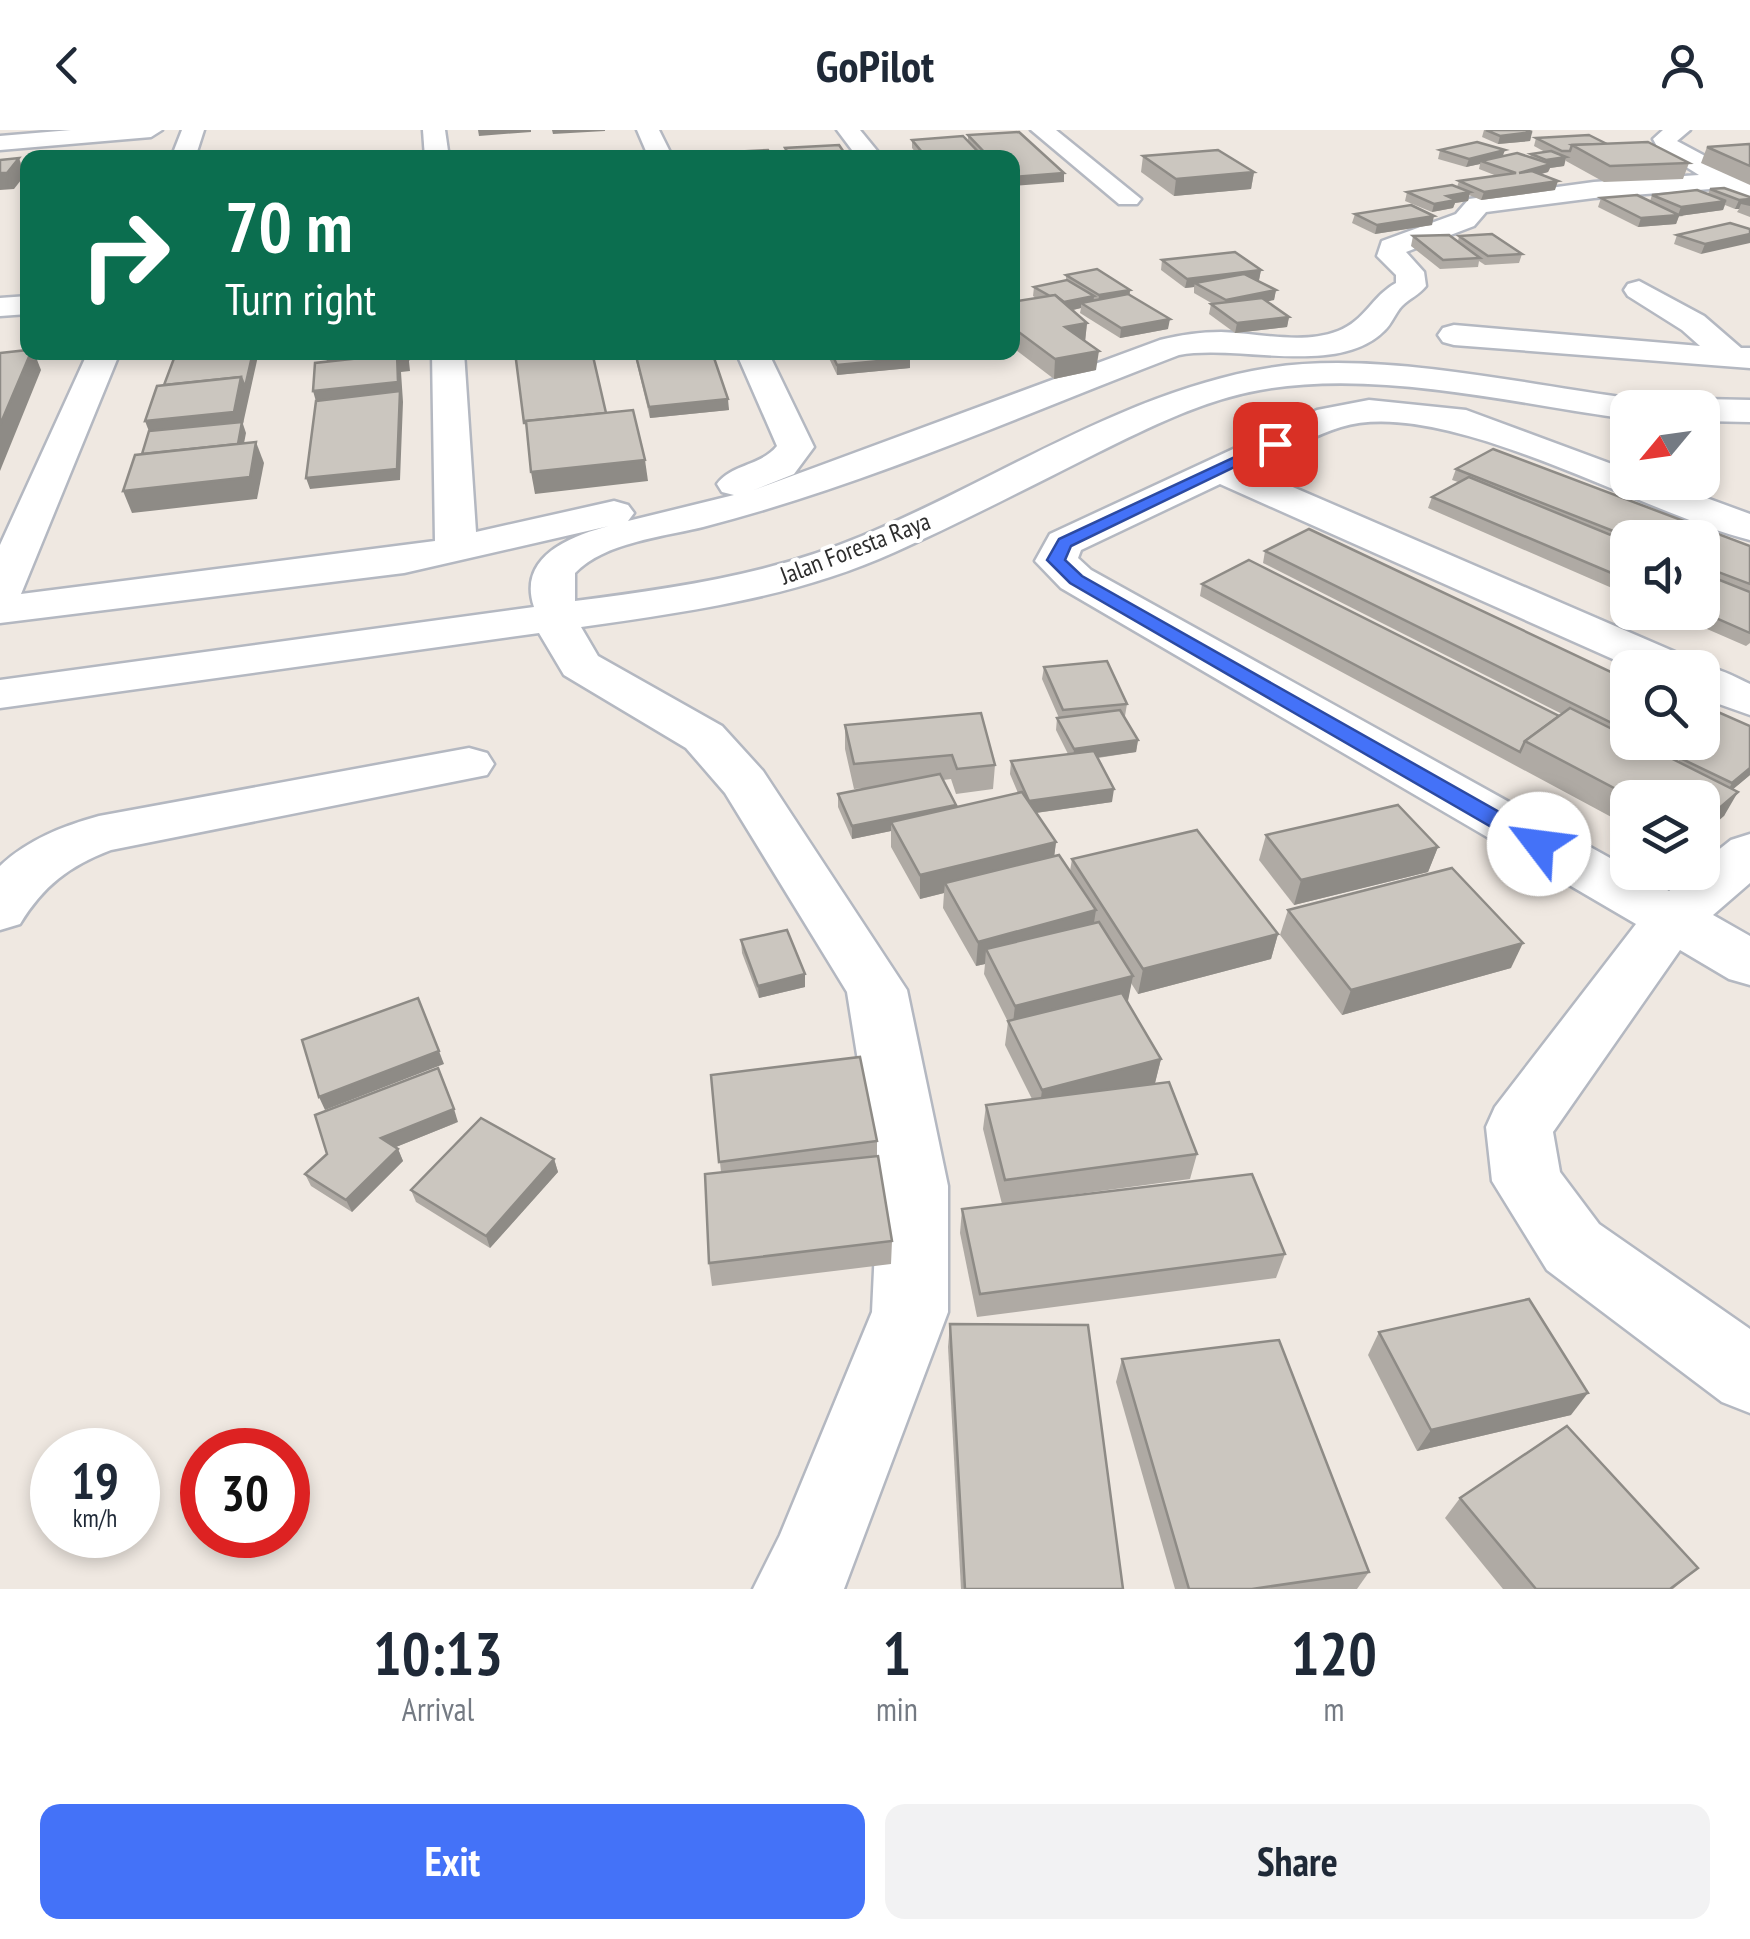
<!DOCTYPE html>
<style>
body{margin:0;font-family:"PT Sans Narrow",sans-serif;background:#f2f2f3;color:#1f2937;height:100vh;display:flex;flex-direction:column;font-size:38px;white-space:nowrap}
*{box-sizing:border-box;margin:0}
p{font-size:32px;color:#747a83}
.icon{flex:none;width:55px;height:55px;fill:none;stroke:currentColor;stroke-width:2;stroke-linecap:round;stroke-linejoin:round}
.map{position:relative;height:1459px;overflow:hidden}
.side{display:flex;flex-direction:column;background:#fff;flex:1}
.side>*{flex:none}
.hud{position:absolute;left:20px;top:20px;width:1000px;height:210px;border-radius:20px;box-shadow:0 5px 15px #0003;background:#0b6e4f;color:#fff;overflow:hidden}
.needle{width:65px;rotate:241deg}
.controls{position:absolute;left:1610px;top:260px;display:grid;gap:20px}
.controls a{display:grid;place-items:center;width:110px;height:110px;border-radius:20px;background:#fff;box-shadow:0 5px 15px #0003;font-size:50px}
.speed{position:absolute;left:30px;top:1298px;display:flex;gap:20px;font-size:50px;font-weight:700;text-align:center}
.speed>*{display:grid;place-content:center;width:130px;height:130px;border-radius:50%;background:#fff;box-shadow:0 5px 15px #0003;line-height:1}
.speed small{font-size:25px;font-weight:400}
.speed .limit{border:15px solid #d22;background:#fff;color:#111}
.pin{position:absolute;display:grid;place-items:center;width:85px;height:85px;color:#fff;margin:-42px;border-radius:20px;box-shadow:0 5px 15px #0006}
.me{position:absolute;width:110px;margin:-55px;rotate:300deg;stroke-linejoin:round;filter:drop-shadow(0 0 8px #0008)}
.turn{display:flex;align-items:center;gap:35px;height:210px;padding:0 40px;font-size:45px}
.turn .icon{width:130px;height:130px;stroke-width:2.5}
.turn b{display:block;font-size:70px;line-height:85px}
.eta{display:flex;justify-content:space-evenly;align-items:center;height:170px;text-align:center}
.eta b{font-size:60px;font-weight:600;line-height:70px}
.cta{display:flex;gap:20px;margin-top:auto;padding:20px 40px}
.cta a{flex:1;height:115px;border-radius:20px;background:#4472f8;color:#fff;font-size:40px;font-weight:600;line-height:115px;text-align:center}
.cta a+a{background:#f2f2f3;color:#1f2937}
header{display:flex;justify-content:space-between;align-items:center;height:130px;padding:0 40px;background:#fff;font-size:45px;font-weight:600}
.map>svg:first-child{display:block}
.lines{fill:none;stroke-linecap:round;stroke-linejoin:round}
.street-casing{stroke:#b4b8c1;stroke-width:5}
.street{fill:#fff;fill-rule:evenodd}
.wall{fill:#afaaa4}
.shaded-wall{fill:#8e8b86}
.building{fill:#cbc6bf;stroke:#8e8b86;stroke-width:2.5}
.route{fill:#4472f8;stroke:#2c4aa1;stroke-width:2.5}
.labels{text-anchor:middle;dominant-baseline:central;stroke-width:8;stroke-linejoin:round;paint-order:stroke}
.far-street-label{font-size:25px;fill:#2e2e2e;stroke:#fff}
</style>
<header><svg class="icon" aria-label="back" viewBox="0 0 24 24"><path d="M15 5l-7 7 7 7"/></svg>GoPilot<svg class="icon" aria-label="person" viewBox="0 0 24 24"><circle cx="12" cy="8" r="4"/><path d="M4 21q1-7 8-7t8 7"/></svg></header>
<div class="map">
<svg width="1750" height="1459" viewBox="0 0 1750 1459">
<rect width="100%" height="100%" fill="#efe8e1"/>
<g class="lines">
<defs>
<g id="street">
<polygon points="71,0 162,0 151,7 0,20 0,6"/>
<polygon points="182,0 204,0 195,28 171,28"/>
<polygon points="423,0 445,0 449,28 425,28"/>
<polygon points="637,0 659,0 673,28 649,28"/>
<polygon points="837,0 860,0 883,28 858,28"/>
<polygon points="1031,0 1056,0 1141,69 1137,74 1119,74"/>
<path d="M1663 0H1690L1677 11 1750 50V67L1723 58 1594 68 1486 82 1474 96 1406 122 1424 142 1426 156C1419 165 1410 168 1402 176 1395 183 1392 194 1384 201 1338 247 1238 214 1179 225 1022 285 866 355 703 397 663 407 605 412 575 443V471C674 458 769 445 862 406 991 353 1113 269 1252 241 1364 217 1514 253 1628 268L1640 272 1644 278H1628V289C1512 273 1376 239 1260 260 1203 270 1150 297 1099 322 1031 356 964 391 895 422 796 467 688 482 581 497L598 526 722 596 763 641 907 860 948 1056V1182L844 1459H753L780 1405 872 1182 878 1056 847 862 725 663 686 618 564 545 539 503 0 578V550L534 477C517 427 570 406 609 396L404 443 0 493V415L88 222H120L21 464 435 411 432 222H464L476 402 614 371 628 375 634 383 628 391 734 365 722 362 717 354C731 334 761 336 777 316L736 222H768L814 317 794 344 754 360 1160 210C1180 205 1200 202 1221 202 1258 203 1302 215 1338 201 1365 191 1372 166 1396 153V145L1377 126 1382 111 1456 84 1469 69 1594 52 1699 45 1659 20 1653 9Z"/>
<polygon points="1639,151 1704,186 1741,218 1750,218 1750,238 1454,215 1443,212 1438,205 1443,198 1454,195 1700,216 1682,200 1628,166 1624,160 1628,154"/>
<polygon points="28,166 28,184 0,186 0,168"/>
<polygon points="1702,269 1750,270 1750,292 1702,291 1702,278 1686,278"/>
<path d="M1369 270 1466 280 1628 340V352H1663L1750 384V410C1642 383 1444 265 1341 297 1310 306 1280 326 1251 339L1689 528 1696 537C1714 535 1733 546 1750 554V585L1702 568V538H1633L1220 354 1081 420 1078 428 1091 440 1628 738V742H1636L1669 761 1691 742H1702V733L1731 710 1750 704V753L1713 785 1750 806V855L1729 849 1680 820 1553 1002 1560 1042 1599 1094 1750 1199V1283L1722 1272 1547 1140 1492 1051 1486 997 1495 977 1636 794 1061 458 1035 431 1050 404 1317 280Z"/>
<path d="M469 618 487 623 494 634 487 645 111 720C69 736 43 756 20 794L0 800V736C27 710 63 696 99 686Z"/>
</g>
</defs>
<use href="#street" class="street-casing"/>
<use href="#street" class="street"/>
</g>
<g class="wall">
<polygon points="1484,0 1526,0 1532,2 1530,11 1498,14 1482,7"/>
<polygon points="968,5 1064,43 1064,52 1012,28 920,28 912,18 912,10 968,11"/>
<polygon points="1536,8 1607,14 1689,33 1683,49 1604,52 1566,31 1566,29 1564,36 1550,38 1548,42 1541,44 1555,60 1481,70 1469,65 1468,71 1455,73 1453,78 1432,82 1405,71 1407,62 1457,57 1459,51 1497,46 1479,39 1480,34 1466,37 1438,29 1440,20 1530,27 1531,24 1545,22 1534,16"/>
<polygon points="1750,14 1750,55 1701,33 1707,17"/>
<polygon points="1143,26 1254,42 1251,59 1174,66 1141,42"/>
<polygon points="1710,59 1750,67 1750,87 1737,82 1739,79 1735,79 1725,75 1723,80 1679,86 1676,94 1638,97 1598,77 1601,68 1650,71 1652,65 1708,64"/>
<polygon points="1355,84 1432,95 1375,104 1352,93"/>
<polygon points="1730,93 1701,124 1674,114 1677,105"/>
<polygon points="1413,106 1458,111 1459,106 1522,124 1519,133 1485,135 1479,131 1478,137 1440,139 1411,116"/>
<polygon points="1162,130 1261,140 1259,150 1256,150 1276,160 1274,170 1267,171 1289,187 1287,197 1235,203 1209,184 1211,174 1213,174 1194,163 1194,157 1185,158 1161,140"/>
<polygon points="1066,145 1130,160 1129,165 1168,199 1120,208 1080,183 1081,178 1073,180 1087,193 1085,211 1096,240 1054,249 1012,217 1012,172 1036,168 1033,166 1034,157 1066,150"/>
<polygon points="634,222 712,222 729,280 650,288"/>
<polygon points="826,222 907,222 910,238 837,245"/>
<polygon points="1456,339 1750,416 1750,513 1746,516 1668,482 1702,482 1702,408 1628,408 1628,465 1428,378 1432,367 1458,352 1452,350"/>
<polygon points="1265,421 1628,550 1628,612 1678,632 1680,628 1696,615 1692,612 1702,612 1702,575 1750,596 1750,645 1733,659 1724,686 1702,668 1628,668 1628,696 1200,466 1202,454 1559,586 1562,584 1263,433"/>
<polygon points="1044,537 1127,574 1125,586 1124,586 1138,610 1136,622 1098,628 1112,672 1036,683 1056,712 1054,726 1070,741 1072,729 1278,804 1271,829 1138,864 1131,853 1127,871 1161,929 1155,953 1197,1024 1190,1049 1002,1074 983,999 986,975 1032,969 1005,915 1008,892 984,844 985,834 976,836 943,778 944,763 920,769 891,717 891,701 852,709 838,677 838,664 876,657 854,659 845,619 845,595 995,635 993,659 956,664 951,649 943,650 956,677 1018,663 1010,644 1011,631 1068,624 1056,600 1057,588 1059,588 1042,549"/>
<polygon points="1266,705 1438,717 1428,742 1294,775 1259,730"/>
<polygon points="1288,780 1511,838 1342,885 1280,805"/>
<polygon points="741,810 805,844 805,857 759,868 742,823"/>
<polygon points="711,945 877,1011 877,1026 892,1111 891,1134 712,1156 709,1133 721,1042"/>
<polygon points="458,992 396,1017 398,1019 403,1031 352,1082 311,1056 305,1044"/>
<polygon points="554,1029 558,1042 490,1118 416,1072 411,1060"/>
<polygon points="962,1079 1285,1124 1276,1148 977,1187 960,1103"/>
<polygon points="950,1194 1123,1459 961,1459 948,1217"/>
<polygon points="1379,1202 1571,1285 1417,1321 1368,1225"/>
<polygon points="1122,1229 1369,1442 1357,1459 1175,1459 1116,1252"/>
<polygon points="1460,1368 1698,1438 1673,1459 1503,1459 1445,1388"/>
</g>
<g class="shaded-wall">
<polygon points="478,0 531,0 531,2 479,6"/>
<polygon points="552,0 605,0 605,1 553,4"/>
<polygon points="1532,2 1530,11 1498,14 1500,6"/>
<polygon points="1505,20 1502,28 1481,31 1480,34 1466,37 1469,29"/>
<polygon points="1566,27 1564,36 1550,38 1548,42 1516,51 1519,43 1544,36 1546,30"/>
<polygon points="19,28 25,45 14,59 0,60 0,43"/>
<polygon points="1254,42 1251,59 1174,66 1176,49"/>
<polygon points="1064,43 1064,52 1012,56 1012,47"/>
<polygon points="1558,51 1555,60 1481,70 1484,62"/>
<polygon points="1470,62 1468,71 1455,73 1453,78 1432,82 1434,74 1447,66"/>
<polygon points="1750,69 1750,76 1741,74 1739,79 1735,79 1739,70"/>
<polygon points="1726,71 1723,80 1679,86 1676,94 1638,97 1641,88 1678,85 1681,77"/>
<polygon points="1434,86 1432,95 1375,104 1377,95"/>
<polygon points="1750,104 1750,113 1701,124 1705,114"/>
<polygon points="1261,140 1259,150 1202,156 1195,153 1194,157 1185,158 1187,149"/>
<polygon points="1130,160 1129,170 1098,175 1099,165"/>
<polygon points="1276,160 1274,170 1224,180 1226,170"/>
<polygon points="1094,166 1093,176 1081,173 1081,178 1060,183 1061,173"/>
<polygon points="1289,187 1287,197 1235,203 1237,193"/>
<polygon points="1170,189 1168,199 1120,208 1121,198"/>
<polygon points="1087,193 1085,212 1065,197"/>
<polygon points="1099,221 1096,240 1054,249 1055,229"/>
<polygon points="31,222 34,222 41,240 0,341 0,295"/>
<polygon points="253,222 256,222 258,226 243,294 246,303 241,329 145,340 153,312 145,291 241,247"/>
<polygon points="408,222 410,241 401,242 403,272 400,350 310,359 306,348 319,282 313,261 332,250"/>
<polygon points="910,228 910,238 837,245 837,235"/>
<polygon points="728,269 729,280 650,288 649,277"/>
<polygon points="256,312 264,333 257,369 132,383 123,361"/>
<polygon points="645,330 648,351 535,364 531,342"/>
<polygon points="1138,610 1136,622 1073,631 1074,619"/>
<polygon points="1750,638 1750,645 1725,666 1732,653"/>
<polygon points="1114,659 1112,672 1028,684 1029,671"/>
<polygon points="1738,662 1724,686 1702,705 1702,693"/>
<polygon points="956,675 956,688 891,692 891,701 852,709 852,696"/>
<polygon points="1056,712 1053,736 945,753 944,763 920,769 920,745"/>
<polygon points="1438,717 1428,742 1294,775 1301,750"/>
<polygon points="1096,780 1092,805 986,819 985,834 976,836 978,812"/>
<polygon points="1278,804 1271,829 1138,864 1143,839"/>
<polygon points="1523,813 1511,838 1342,885 1351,860"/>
<polygon points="805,844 805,857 759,868 758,856"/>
<polygon points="1133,846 1128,871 1012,901 1015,876"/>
<polygon points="439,921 444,934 325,980 319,967"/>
<polygon points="1161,929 1155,953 1039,984 1042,960"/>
<polygon points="454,979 458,992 386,1021 381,1008"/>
<polygon points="398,1019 403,1031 352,1082 346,1070"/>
<polygon points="554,1029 558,1042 490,1118 486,1106"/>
<polygon points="1588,1263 1571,1285 1417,1321 1431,1300"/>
</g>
<g class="building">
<polygon points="1486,0 1526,0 1532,2 1500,6"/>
<polygon points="1019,2 1064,43 1012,47 1012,28 990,28 968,5"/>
<polygon points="1589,5 1607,14 1572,15 1570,21 1562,21 1536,8"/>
<polygon points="963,6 984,28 927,28 912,10"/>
<polygon points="1477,12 1505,20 1469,29 1440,20"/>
<polygon points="1648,12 1689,33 1610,36 1572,15"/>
<polygon points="1750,14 1750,36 1707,17 1749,14"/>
<polygon points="839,15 848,28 791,28 785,18"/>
<polygon points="768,20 772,28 715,28 713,23"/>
<polygon points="1218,20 1254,42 1176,49 1143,26"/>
<polygon points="1551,21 1566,27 1546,30 1531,24"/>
<polygon points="1517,23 1551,34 1519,43 1532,41 1558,51 1484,62 1459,51 1516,43 1481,31"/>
<polygon points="19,28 7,43 0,43 0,30"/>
<polygon points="1452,55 1470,62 1447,66 1456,70 1434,74 1407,62"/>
<polygon points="1724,58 1750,67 1750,69 1739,70 1710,59"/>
<polygon points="1697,60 1726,71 1681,77 1652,65"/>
<polygon points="1637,65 1679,85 1641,88 1601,68"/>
<polygon points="1411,75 1434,86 1377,95 1355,84"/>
<polygon points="1730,93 1750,99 1750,104 1705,114 1677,105"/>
<polygon points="1492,104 1522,124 1488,126 1459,106"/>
<polygon points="1449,105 1480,128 1443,130 1413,106"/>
<polygon points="1235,122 1261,140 1187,149 1162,130"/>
<polygon points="1097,139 1130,160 1099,165 1066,145"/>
<polygon points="1244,144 1276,160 1226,170 1195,153"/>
<polygon points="1067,150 1094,166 1064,172 1055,165 1050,166 1034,157"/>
<polygon points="1128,164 1170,189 1121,198 1081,173"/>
<polygon points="1055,165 1087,193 1065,197 1099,221 1055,229 1012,197 1012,172"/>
<polygon points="1262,168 1289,187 1237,193 1211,174"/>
<polygon points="28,220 28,222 31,222 0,295 0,223"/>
<polygon points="253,222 245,257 241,247 164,255 176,223"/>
<polygon points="328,222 407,222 408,230 399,231 397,224 328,231"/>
<polygon points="515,222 592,222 606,283 526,291 526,293 524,293"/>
<polygon points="635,222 712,222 728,269 649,277"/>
<polygon points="831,222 907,222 910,228 837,235"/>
<polygon points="397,224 398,252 313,261 315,233"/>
<polygon points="241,247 234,282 145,291 157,256"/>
<polygon points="400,261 397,339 306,348 316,271"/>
<polygon points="633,280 645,330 531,342 526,291"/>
<polygon points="242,292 238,314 142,324 149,301"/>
<polygon points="256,312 250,347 123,361 135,325"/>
<polygon points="1493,319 1750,416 1750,454 1702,436 1702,408 1631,408 1456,339"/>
<polygon points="1469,347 1628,412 1628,450 1432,367"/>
<polygon points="1309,399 1628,550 1628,601 1265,421"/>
<polygon points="1249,430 1559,586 1525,611 1520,622 1202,454"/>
<polygon points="1702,443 1750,462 1750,503 1702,482"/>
<polygon points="1107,531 1127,574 1063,580 1044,537"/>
<polygon points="1702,575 1750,596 1750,638 1732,653 1680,628 1699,612 1702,612 1702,610 1709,605 1702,602"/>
<polygon points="1570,578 1628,607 1628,612 1639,612 1738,662 1702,693 1702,668 1633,668 1525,611"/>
<polygon points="1120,580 1138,610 1074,619 1057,588"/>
<polygon points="981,583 995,635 957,639 952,625 854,634 845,595"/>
<polygon points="1094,621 1114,659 1029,671 1011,631"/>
<polygon points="940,644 956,675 852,696 838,664"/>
<polygon points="1022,662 1056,712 920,745 891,692"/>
<polygon points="1398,675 1438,717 1301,750 1266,705"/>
<polygon points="1197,700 1278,804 1143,839 1072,729"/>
<polygon points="1059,725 1096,780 978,812 945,753"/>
<polygon points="1452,738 1523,813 1351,860 1288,780"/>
<polygon points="1099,792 1133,846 1015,876 986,819"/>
<polygon points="787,800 805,844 758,856 741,810"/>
<polygon points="1122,863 1161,929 1042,960 1008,891"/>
<polygon points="418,868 439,921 319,967 302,910"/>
<polygon points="860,927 877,1011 719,1032 711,945"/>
<polygon points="438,938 454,979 381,1008 398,1019 346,1070 305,1044 327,1024 315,985"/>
<polygon points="1169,952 1197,1024 1005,1050 986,975"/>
<polygon points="481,988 554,1029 486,1106 411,1060"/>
<polygon points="878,1026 892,1111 709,1133 705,1044"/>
<polygon points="1252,1044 1285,1124 980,1164 962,1079"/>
<polygon points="1529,1169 1588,1263 1431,1300 1379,1202"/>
<polygon points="950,1194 1088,1195 1123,1459 965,1459"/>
<polygon points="1279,1210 1369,1442 1252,1459 1189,1459 1122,1229"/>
<polygon points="1567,1296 1698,1438 1670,1459 1536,1459 1460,1368"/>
</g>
<polygon class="route" points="1269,311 1282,314 1071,416 1065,430 1082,446 1547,709 1550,714 1547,720 1531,720 1070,453 1047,430 1059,409"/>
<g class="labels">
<g class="far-street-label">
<text transform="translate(855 418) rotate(-21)">Jalan Foresta Raya</text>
</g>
</g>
</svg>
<div class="controls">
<a><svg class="needle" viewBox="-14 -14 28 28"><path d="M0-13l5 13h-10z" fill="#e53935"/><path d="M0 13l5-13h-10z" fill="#747a83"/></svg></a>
<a><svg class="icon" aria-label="sound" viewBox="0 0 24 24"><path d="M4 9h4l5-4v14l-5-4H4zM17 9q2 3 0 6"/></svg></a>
<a><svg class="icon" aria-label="search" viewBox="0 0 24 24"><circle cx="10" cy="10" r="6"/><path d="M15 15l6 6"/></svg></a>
<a><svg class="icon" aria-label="layers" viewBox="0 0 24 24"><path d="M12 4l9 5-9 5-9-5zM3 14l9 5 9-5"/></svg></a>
</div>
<div class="speed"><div>19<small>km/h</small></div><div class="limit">30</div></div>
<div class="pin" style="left:1275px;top:314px;background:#d93025"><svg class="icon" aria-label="arrive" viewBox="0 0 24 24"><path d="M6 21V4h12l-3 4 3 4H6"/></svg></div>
<svg class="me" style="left:1539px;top:714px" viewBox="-20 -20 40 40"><circle r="19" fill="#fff"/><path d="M0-13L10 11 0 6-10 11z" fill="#4472f8"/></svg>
<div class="hud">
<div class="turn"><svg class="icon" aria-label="right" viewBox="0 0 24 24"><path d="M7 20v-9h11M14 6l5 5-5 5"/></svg><div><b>70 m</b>Turn right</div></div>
</div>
</div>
<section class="side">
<div class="eta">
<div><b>10:13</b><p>Arrival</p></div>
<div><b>1</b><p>min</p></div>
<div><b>120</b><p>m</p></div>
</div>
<div class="cta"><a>Exit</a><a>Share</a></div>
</section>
